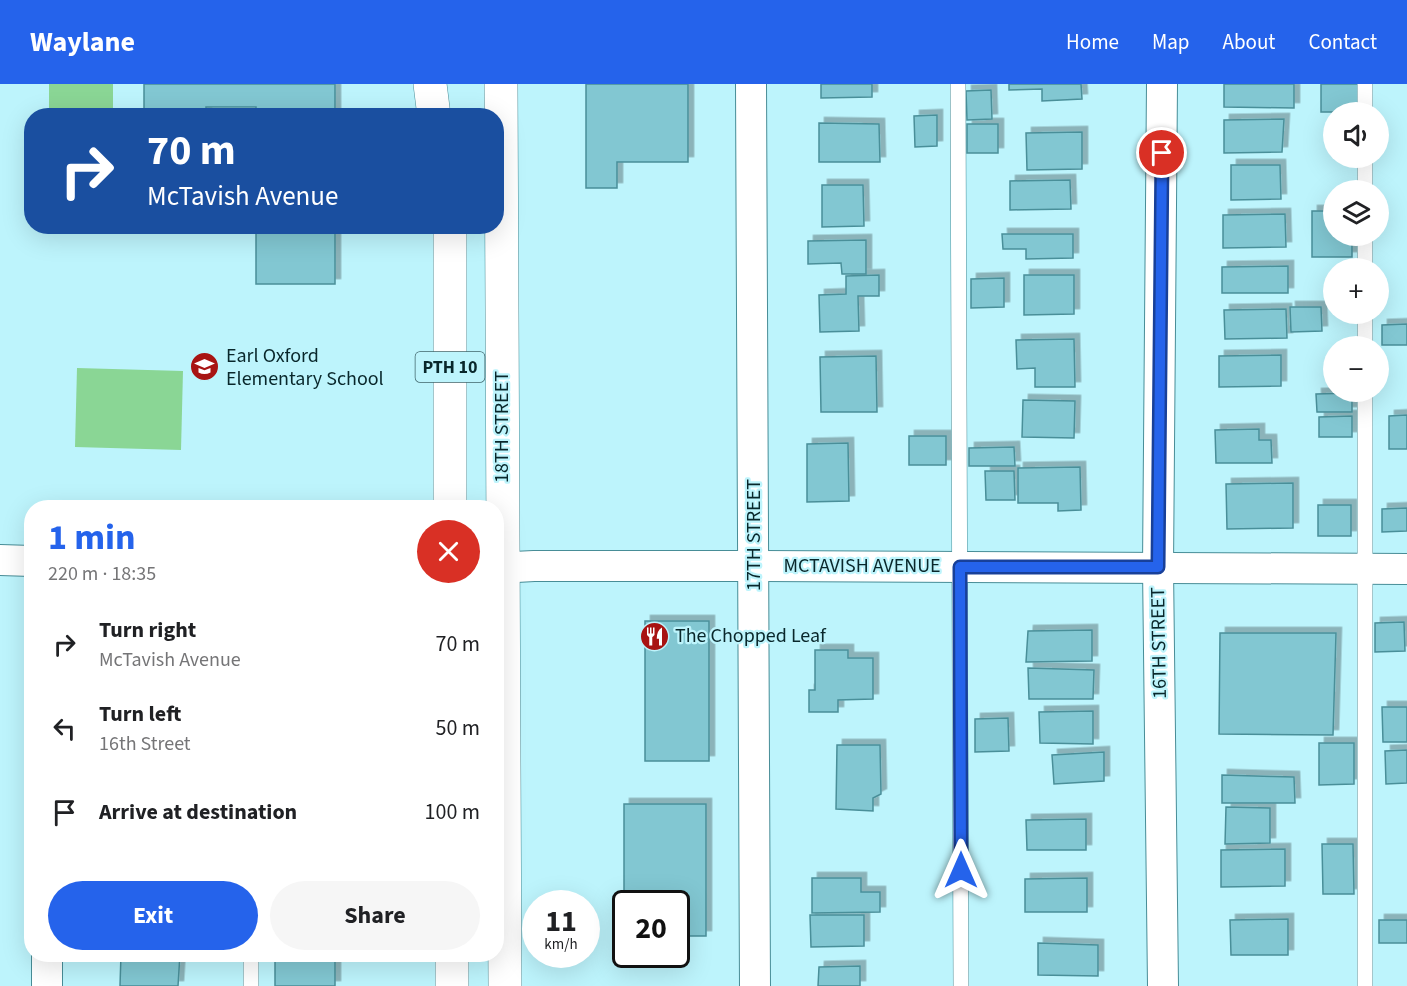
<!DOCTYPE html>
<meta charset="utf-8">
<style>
body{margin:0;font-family:"Source Sans 3",sans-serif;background:#f6f6f6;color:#202124;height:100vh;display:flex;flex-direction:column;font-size:22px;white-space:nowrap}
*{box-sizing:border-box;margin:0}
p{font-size:20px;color:#757577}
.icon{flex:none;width:33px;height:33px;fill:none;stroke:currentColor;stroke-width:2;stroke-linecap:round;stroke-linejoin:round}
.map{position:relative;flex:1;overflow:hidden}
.sheet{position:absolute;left:24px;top:416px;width:480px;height:462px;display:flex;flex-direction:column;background:#fff;border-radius:24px;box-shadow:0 6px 24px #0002}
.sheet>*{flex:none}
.guide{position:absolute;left:24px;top:24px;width:480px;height:126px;border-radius:24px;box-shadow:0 6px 24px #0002;background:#1a4fa0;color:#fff;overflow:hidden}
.buttons{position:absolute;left:1323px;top:18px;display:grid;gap:12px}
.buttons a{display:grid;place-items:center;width:66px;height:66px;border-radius:50%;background:#fff;box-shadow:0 6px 24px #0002;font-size:30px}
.speed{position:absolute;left:522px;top:806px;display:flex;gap:12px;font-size:30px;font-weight:700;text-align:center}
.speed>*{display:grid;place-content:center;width:78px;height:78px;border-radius:50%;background:#fff;box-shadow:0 6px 24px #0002;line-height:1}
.speed small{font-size:15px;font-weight:400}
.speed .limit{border:3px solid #111;border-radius:9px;background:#fff;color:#111}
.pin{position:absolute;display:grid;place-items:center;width:51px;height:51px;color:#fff;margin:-26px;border:3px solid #fff;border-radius:50%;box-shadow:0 2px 6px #0007}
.me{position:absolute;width:66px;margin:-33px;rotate:0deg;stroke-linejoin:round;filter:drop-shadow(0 0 4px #0008)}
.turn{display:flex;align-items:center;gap:21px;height:126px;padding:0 24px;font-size:27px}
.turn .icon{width:78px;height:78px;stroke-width:2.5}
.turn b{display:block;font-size:42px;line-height:51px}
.round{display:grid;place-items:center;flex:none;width:63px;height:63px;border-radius:32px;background:#f6f6f6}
.overview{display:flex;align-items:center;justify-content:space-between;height:102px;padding:0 24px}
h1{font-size:36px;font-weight:700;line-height:45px;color:#2563eb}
.cta{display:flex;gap:12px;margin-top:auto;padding:12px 24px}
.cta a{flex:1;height:69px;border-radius:36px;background:#2563eb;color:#fff;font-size:24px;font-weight:700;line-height:69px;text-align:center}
.cta a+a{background:#f6f6f6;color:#202124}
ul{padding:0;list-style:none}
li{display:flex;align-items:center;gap:18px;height:84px;padding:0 24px}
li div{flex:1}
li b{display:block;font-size:22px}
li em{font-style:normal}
header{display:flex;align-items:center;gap:36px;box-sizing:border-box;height:84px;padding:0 30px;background:#2563eb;color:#fff}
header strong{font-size:28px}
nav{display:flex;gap:33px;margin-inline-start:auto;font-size:21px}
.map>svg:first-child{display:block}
.green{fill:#8ad695}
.building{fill:#82c7d2;stroke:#4a8f99;stroke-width:1.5;filter:url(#shadow)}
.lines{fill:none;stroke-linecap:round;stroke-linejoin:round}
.lane-casing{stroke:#488d97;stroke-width:16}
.street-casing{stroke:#488d97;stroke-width:32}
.primary-casing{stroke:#488d97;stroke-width:34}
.lane{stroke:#fff;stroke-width:15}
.street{stroke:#fff;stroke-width:30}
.primary{stroke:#fff;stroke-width:33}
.route-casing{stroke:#184099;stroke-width:15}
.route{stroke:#2563eb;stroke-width:10}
.labels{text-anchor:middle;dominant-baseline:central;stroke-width:4.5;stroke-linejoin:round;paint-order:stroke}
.shield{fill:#bdf4fc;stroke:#3f646a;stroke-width:1.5}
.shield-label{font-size:18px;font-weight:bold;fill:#09272b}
.poi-label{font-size:20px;fill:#09272b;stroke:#bdf4fc;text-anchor:start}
.street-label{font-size:20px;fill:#09272b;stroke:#bdf4fc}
</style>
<header>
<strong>Waylane</strong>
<nav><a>Home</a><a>Map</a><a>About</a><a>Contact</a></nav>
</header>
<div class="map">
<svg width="1407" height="902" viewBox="0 0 1407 902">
<defs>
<filter id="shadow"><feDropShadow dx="5.5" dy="-5.5" stdDeviation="0" flood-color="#0004"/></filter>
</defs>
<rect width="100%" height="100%" fill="#bdf4fc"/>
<g class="green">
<rect x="49" y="0" width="64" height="31"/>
<polygon points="77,284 183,287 181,366 75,363"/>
</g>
<g class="building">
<polygon points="144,0 335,0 335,32 256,32 256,23 206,23 206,32 144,32"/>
<polygon points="586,0 688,0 688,78 617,78 617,104 586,104"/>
<polygon points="821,0 872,0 872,13 821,14"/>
<polygon points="1009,0 1081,0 1082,15 1042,17 1042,5 1009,6"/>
<polygon points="1224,0 1294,0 1294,24 1224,23"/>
<rect x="1321" y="0" width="37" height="28"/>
<polygon points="991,6 992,35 967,36 966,7"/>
<polygon points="937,31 937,62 915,63 914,32"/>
<polygon points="1284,35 1282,68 1224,69 1224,36"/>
<polygon points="819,39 879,40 880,78 819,78"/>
<rect x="967" y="40" width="31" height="29"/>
<polygon points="1082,48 1082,85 1027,86 1026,49"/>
<polygon points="1231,81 1280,81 1281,115 1231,116"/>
<polygon points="1070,96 1071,125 1010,126 1010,97"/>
<polygon points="822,101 863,101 864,142 822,143"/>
<polygon points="1312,127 1334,127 1334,152 1352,152 1352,173 1312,173"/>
<polygon points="1285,130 1286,163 1223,164 1223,131"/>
<rect x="256" y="142" width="79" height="58"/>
<polygon points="1002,150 1073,150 1073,174 1026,175 1026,165 1003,165"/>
<polygon points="866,156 866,190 842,190 841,179 808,180 808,157"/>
<polygon points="1288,182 1288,209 1222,209 1222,183"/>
<polygon points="879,191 879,212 858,212 859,247 820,248 819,211 846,210 846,192"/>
<polygon points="1024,191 1074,191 1074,230 1024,231"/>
<polygon points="1004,194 1004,223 971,224 971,195"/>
<polygon points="1290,223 1321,223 1322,247 1291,248"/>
<polygon points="1286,225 1287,254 1225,255 1224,226"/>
<polygon points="1407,240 1407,261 1382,261 1382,241"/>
<polygon points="1074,255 1075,303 1035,303 1035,284 1017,285 1016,256"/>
<polygon points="1281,271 1281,302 1219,303 1219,272"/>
<polygon points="876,272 877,328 821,328 820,273"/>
<polygon points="1352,309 1352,328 1317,328 1316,310"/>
<polygon points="1023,316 1075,317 1074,354 1022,353"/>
<polygon points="1407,331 1407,365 1389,365 1389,332"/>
<polygon points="1352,332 1352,353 1319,353 1319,333"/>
<polygon points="1259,345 1259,356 1271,356 1272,379 1216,379 1215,346"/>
<rect x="909" y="352" width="37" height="29"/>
<polygon points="848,359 849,417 807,418 807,360"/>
<polygon points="1014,363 1015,382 969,382 969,364"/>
<polygon points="1080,383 1081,426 1058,427 1058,419 1018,419 1018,384"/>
<polygon points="985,387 1014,387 1015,416 986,416"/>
<polygon points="1293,399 1293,444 1227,445 1226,400"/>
<rect x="1318" y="421" width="33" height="31"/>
<polygon points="1407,424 1407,447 1382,448 1382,425"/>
<rect x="645" y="537" width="64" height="140"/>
<polygon points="1404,538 1405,567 1375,568 1375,539"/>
<polygon points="1092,546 1092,577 1026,578 1028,547"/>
<polygon points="1220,549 1336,549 1333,651 1219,650"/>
<polygon points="815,566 848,566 848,574 873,574 873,615 838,616 838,628 809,628 809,606 815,606"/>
<polygon points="1028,584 1094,586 1093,615 1029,615"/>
<polygon points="1382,623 1407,623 1407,658 1383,658"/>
<polygon points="1093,627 1093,660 1040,659 1039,628"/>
<polygon points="1008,634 1009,667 975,668 975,635"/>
<polygon points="1319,659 1354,659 1354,700 1319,701"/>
<polygon points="837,661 880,661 881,710 873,714 873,727 836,725"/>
<polygon points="1407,666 1407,699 1386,700 1385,667"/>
<polygon points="1104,668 1104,697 1054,700 1052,671"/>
<polygon points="1222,691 1294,693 1295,719 1222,719"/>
<polygon points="624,720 706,720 706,852 676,852 676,819 626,819 624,852"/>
<polygon points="1226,723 1270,724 1270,759 1225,760"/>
<polygon points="1086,735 1086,766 1027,766 1026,736"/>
<polygon points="1322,760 1353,760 1354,810 1323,810"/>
<polygon points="1285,765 1285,802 1221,803 1221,766"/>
<polygon points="812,794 861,794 861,808 880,808 880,828 812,829"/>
<polygon points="1087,794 1087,828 1025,828 1025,795"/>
<polygon points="810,831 864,831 864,862 811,863"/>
<polygon points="1288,835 1288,871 1231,871 1230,836"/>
<rect x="1379" y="836" width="28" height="23"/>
<polygon points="1038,859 1098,861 1098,892 1038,891"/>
<polygon points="121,870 184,870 180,870 178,902 120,902"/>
<rect x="275" y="875" width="60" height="27"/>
<polygon points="860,882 860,902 818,902 819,883"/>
</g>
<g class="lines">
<defs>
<g id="lane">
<polyline points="958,0 961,902"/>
<polyline points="1365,28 1365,0"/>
<polyline points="1365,106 1365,74"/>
<polyline points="1365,184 1365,152"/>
<polyline points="1365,262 1365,230"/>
<polyline points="1365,308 1365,902"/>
<polyline points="251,870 251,902"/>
</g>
<g id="street">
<polyline points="751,0 755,902"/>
<polyline points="1162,0 1158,483 1163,902"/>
<polyline points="0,476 32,477"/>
<polyline points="496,484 534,482 754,482 1407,485"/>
<polyline points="47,870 47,902"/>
</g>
<g id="primary">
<polyline points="430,0 434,32"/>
<polyline points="501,0 505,902"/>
<polyline points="450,142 450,423"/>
<polyline points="452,870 452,902"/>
</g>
</defs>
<use href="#lane" class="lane-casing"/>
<use href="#street" class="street-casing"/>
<use href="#primary" class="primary-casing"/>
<use href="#lane" class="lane"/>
<use href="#street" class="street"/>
<use href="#primary" class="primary"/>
</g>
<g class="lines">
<defs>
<polyline id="route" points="961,786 960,483 1158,483 1162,69"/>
</defs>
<use href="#route" class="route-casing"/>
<use href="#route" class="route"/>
</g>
<defs>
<symbol id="school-disc" viewBox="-11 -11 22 22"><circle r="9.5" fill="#a81413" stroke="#bdf4fc"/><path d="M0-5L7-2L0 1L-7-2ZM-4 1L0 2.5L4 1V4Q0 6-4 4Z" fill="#fff"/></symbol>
<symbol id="restaurant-disc" viewBox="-11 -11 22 22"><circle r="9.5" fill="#a81413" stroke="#bdf4fc"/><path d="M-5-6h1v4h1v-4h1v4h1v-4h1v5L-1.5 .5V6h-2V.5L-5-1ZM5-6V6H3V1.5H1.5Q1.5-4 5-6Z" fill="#fff"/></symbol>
</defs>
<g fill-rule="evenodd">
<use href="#school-disc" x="188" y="266" width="33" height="33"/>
<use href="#restaurant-disc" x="638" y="536" width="33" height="33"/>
</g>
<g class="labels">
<rect class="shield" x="415.5" y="268" width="69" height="30" rx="4.5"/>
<g class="shield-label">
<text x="450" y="283">PTH 10</text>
</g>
<g class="poi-label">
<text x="226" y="272">Earl Oxford<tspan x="226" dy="23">Elementary School</tspan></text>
<text x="675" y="552">The Chopped Leaf</text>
</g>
<g class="street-label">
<text transform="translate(502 343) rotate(-90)">18TH STREET</text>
<text transform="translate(754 451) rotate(-90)">17TH STREET</text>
<text x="862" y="482">MCTAVISH AVENUE</text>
<text transform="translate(1159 559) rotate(-91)">16TH STREET</text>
</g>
</g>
</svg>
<div class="buttons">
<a><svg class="icon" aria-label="sound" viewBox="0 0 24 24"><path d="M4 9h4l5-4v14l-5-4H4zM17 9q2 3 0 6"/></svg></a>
<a><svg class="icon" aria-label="layers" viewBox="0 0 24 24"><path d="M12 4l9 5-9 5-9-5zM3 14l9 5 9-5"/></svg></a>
<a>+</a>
<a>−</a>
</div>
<div class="speed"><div>11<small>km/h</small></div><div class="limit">20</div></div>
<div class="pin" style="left:1162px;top:69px;background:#d93025"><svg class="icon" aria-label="arrive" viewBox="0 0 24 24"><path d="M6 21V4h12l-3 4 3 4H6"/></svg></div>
<svg class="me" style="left:961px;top:786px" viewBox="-20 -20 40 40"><path d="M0-17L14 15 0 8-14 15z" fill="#2563eb" stroke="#fff" stroke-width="4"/></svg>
<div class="guide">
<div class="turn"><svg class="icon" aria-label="right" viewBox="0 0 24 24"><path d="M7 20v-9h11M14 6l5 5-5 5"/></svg><div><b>70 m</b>McTavish Avenue</div></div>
</div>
<section class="sheet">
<div class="overview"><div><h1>1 min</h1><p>220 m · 18:35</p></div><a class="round" style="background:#d93025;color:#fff"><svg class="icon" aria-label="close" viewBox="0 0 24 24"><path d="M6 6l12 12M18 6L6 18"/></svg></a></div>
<ul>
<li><svg class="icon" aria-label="right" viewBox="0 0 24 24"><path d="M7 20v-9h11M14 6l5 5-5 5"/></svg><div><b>Turn right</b><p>McTavish Avenue</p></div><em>70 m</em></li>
<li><svg class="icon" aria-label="left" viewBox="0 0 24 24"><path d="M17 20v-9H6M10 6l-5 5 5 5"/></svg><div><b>Turn left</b><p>16th Street</p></div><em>50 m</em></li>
<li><svg class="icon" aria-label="arrive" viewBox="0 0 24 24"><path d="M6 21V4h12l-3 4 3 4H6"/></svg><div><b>Arrive at destination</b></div><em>100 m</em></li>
</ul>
<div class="cta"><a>Exit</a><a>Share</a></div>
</section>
</div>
